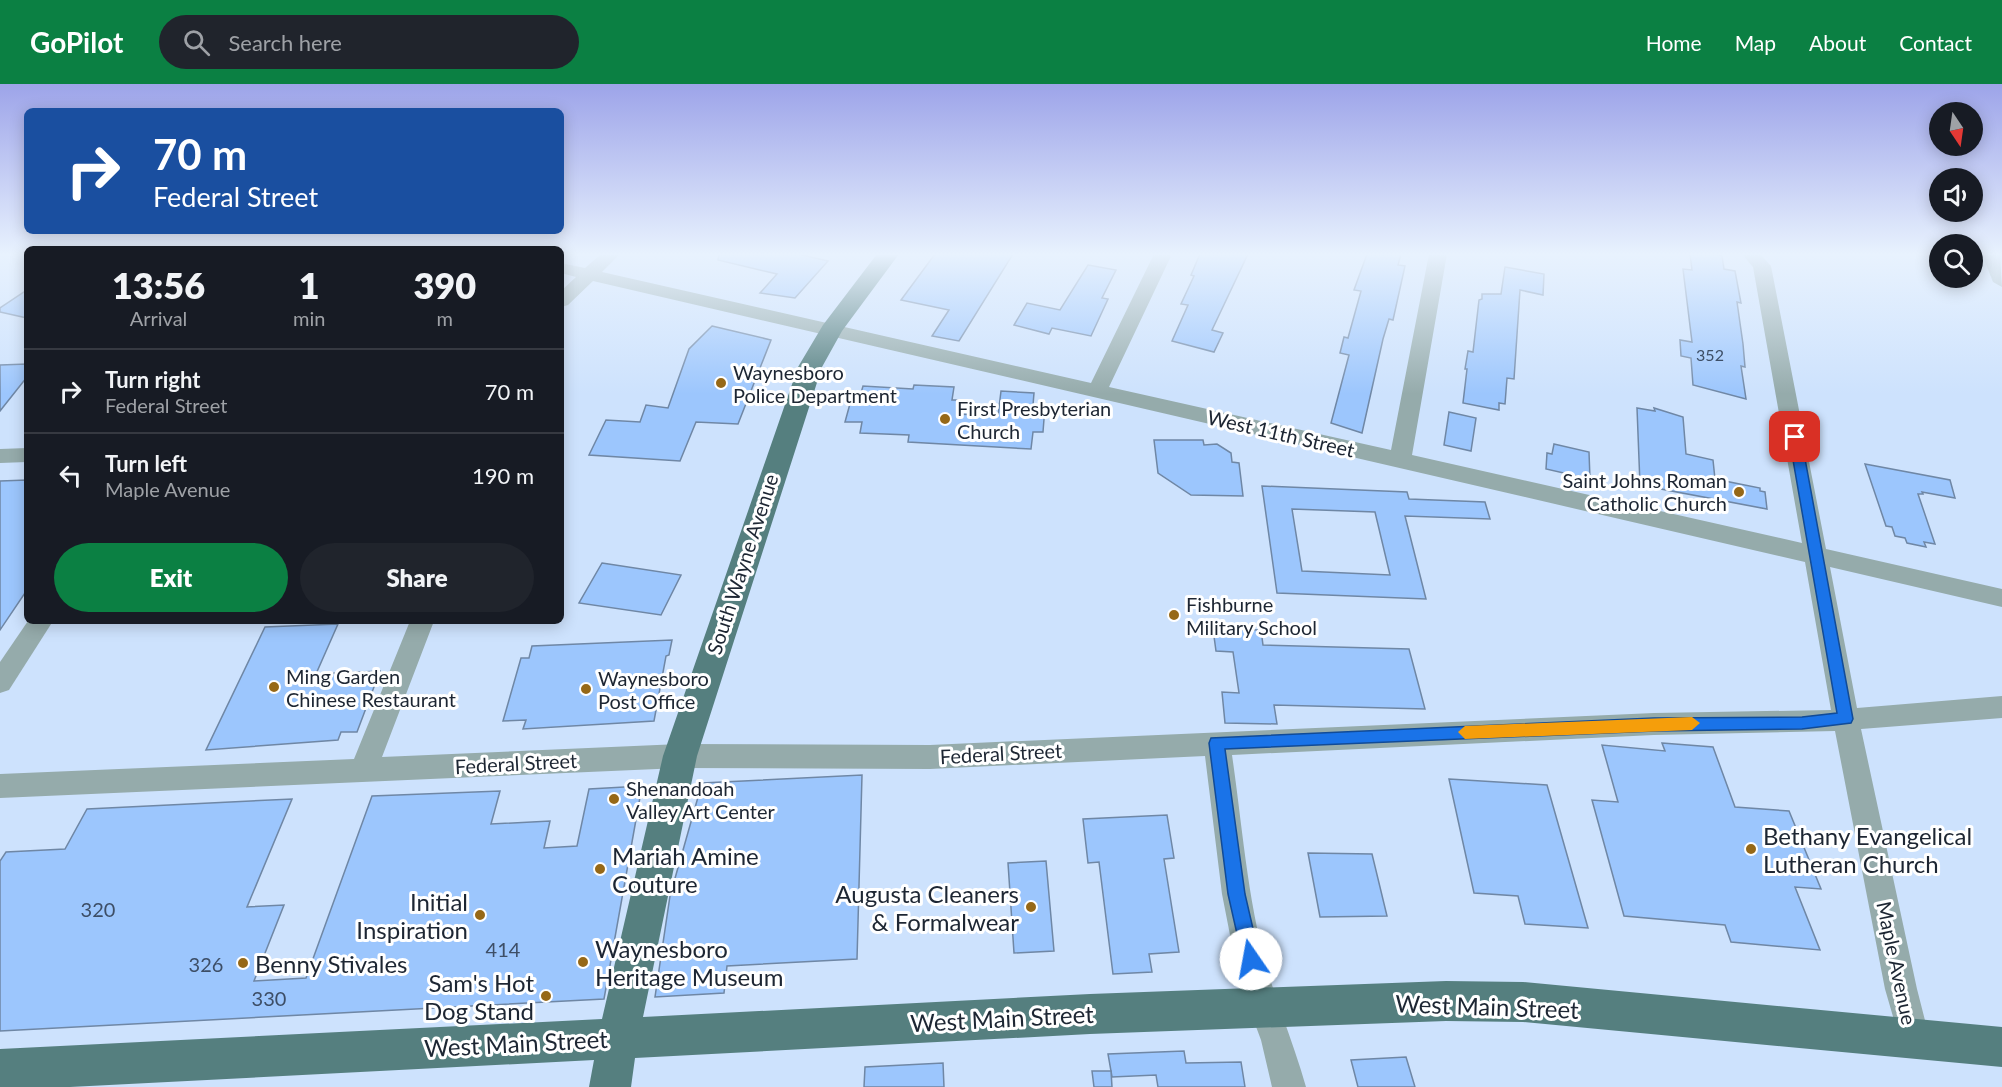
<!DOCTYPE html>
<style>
body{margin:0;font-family:Lato,sans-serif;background:#20242c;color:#f1f3f6;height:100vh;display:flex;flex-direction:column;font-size:22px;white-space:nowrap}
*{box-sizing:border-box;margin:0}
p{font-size:20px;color:#9ea1a6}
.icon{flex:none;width:33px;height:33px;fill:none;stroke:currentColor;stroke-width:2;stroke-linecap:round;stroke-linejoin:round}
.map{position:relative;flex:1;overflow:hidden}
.side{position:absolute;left:24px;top:162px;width:540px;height:378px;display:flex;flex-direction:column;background:#171b24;border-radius:9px;box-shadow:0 3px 15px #0003}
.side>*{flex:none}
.guide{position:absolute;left:24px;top:24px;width:540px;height:126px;border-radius:9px;box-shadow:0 3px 15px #0003;background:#1a4fa0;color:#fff;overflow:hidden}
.needle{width:39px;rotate:167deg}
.tools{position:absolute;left:1929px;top:18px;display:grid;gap:12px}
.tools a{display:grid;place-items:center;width:54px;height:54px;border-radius:50%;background:#171b24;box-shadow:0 3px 15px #0003;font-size:30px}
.pin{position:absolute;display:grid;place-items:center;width:51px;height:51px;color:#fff;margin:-26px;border-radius:12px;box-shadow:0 3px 9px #0006}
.me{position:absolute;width:66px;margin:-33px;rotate:348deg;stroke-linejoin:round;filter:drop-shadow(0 0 4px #0008)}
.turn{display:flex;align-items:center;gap:21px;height:126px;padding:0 30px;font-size:27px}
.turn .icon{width:78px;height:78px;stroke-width:2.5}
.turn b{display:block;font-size:42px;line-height:51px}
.eta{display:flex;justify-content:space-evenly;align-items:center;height:102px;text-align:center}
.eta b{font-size:36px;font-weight:800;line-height:42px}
.cta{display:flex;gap:12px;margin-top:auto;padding:12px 30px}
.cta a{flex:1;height:69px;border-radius:36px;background:#0b8043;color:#fff;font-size:24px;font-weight:800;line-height:69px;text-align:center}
.cta a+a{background:#20242c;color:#f1f3f6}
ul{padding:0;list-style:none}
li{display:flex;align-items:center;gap:18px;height:84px;padding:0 30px;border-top:2px solid #363941}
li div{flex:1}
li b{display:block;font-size:22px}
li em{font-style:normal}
header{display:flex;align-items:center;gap:36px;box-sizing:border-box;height:84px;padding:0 30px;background:#0b8043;color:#fff}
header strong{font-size:28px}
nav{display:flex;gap:33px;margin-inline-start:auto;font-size:21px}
.search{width:420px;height:54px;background:#20242c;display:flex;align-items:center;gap:15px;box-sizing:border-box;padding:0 21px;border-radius:33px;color:#9ea1a6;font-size:22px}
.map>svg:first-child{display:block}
.building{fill:#9cc6fd;stroke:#6f87a5;stroke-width:1.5;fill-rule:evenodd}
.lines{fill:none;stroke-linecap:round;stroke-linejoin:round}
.minor{fill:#95abab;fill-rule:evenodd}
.major{fill:#557f7f;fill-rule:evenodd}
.route{fill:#1a73e8;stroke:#114b97;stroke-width:1.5}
.slow{fill:#f59e0b}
.poi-dot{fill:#966817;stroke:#fff;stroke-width:2}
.labels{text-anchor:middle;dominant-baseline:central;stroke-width:6;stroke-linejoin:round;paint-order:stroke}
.number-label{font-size:16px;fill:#3d4e66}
.poi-label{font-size:20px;fill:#1d2633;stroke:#fff;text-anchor:start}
.street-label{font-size:20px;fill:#1d2633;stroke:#fff}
.near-number-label{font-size:20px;fill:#3d4e66}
.near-poi-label{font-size:24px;fill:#1d2633;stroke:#fff;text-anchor:start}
.near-street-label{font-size:24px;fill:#1d2633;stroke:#fff}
</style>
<header>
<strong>GoPilot</strong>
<div class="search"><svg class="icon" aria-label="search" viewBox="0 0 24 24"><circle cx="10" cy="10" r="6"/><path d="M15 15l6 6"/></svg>Search here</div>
<nav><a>Home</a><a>Map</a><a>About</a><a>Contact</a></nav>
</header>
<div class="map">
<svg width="2002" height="1003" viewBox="0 0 2002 1003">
<rect width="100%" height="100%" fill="#cde2fd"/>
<g class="building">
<polygon points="719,170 798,170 828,177 795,214 760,209 777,190 718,176"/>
<polygon points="935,170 1013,170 959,257 932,252 949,226 901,216"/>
<polygon points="1200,170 1248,170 1212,246 1223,249 1214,268 1172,257 1188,221 1181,220 1194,192 1191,191"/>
<polygon points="1367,170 1401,170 1398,181 1405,182 1393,236 1389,235 1383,255 1362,349 1331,339 1349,271 1340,269 1344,253 1348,254 1361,207 1354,206"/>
<polygon points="1690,170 1717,170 1722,172 1724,185 1735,187 1741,219 1737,218 1743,260 1745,283 1741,282 1746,315 1693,301 1691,274 1681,272 1680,256 1692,258 1683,185 1692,186"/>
<polygon points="1088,181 1116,186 1102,214 1108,215 1091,252 1052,244 1049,250 1014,241 1027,219 1060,226"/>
<polygon points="1505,183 1544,190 1543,211 1520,206 1514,295 1507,294 1505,320 1499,319 1499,326 1463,319 1467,285 1465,285 1468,267 1473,268 1479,216 1482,215 1482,210 1501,210"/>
<polygon points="27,206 27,234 0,228 0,224"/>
<polygon points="712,242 771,256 738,340 696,338 680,377 589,371 606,336 640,338 646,321 668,324 689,265"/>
<polygon points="27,280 27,293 0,327 0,281"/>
<polygon points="914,301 954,303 952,316 961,316 958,330 998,332 1001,307 1034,309 1033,321 1045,322 1043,348 1033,348 1031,365 908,358 909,351 860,349 862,338 845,338 851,316 859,316 863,302 913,305"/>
<polygon points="1637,324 1655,327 1654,324 1683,333 1686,370 1713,376 1715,395 1760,404 1760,407 1765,408 1767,425 1640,401"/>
<polygon points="1449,328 1476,334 1471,367 1444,361"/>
<polygon points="1154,356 1203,356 1204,361 1217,360 1231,369 1232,378 1239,379 1243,412 1191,411 1158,389"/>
<polygon points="1554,360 1589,368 1590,395 1546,385 1547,369 1552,370"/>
<polygon points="1865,380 1950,396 1955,414 1922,408 1923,410 1918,410 1935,460 1924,458 1926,463 1907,459 1905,454 1895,452 1892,443 1886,442"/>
<polygon points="27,396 27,506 0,546 0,397"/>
<path d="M1262 402 1407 408 1409 415 1485 418 1490 435 1405 432 1426 515 1277 509ZM1292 425 1375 428 1390 491 1302 487Z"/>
<polygon points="602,479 681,491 661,531 579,519"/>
<polygon points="338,540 316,590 380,587 357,648 341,648 338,656 206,666 265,543"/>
<polygon points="1213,545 1261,546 1263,561 1409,565 1425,625 1274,621 1277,640 1225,639 1222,608 1239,609 1233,568 1216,567"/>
<polygon points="672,556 669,571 666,572 654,637 523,645 526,636 503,637 521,574 529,574 532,562"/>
<polygon points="1662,659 1713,663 1735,723 1789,727 1821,805 1795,803 1820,866 1731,858 1725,841 1624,832 1592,716 1618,718 1602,661 1665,667"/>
<polygon points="862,691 857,875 727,882 724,909 655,913 670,812 702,699"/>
<polygon points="1449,695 1547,701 1588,844 1525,840 1518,812 1474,809"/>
<polygon points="642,702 604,915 0,947 0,777 6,768 65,765 87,725 292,715 247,823 284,821 254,897 306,894 372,712 500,707 491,740 550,737 544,764 577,762 589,705"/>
<polygon points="1167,731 1174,774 1164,775 1179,868 1149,870 1152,888 1113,890 1099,778 1088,779 1083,735"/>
<polygon points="1308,769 1372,770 1387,832 1320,833"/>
<polygon points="1046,777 1054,867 1014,869 1008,779"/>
<polygon points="1184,967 1186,979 1241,978 1245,1003 1158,1003 1156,991 1112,993 1108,970"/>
<polygon points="1406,973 1415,1003 1358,1003 1351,976"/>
<polygon points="943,979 944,1003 864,1003 865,983"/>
<polygon points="1092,987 1111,987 1112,1003 1094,1003"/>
</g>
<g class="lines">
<g class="minor">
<path d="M601 170H620L602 188 1091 299 1154 170H1172L1109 303 1391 366 1429 170H1447L1412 371 1802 459 1753 183 1742 170H1760L1771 182 1826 465 2002 505V523L1830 483 1857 624 2002 612V634L1861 645 1917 905 1930 956 1925 967 1914 972 1903 967 1885 905 1835 647 1654 651 1232 671C1243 746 1248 825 1271 898 1282 933 1296 967 1306 1003H1272L1261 956 1239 897 1222 810 1205 672 930 685 680 684 0 714V690L354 675 410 537H434L382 673 680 660 930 661 1654 629 1831 626 1805 478 593 197 568 221 561 223V207L576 193 561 189V179L585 184Z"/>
<polygon points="1982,170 2000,170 2002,203 1993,198"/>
<polygon points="27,364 27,378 0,379 0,365"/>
<polygon points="28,537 53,537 9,606 0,609 0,578"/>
</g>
<polygon class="major" points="877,170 899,170 842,247 822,283 697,672 643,933 1090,910 1446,897 1523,898 2002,943 2002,983 1523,938 1446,937 1090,950 635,974 631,1003 589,1003 594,976 70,1003 0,1003 0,965 602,935 663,672 798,283 823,241"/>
</g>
<linearGradient id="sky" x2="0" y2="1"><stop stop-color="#9da4e9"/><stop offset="0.55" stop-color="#e8f2fe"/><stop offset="1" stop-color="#e8f2fe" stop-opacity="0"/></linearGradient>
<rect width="2002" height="310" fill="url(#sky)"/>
<polygon class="route" points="1795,349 1801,353 1853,635 1851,639 1802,645 1654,647 1225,665 1245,810 1260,875 1257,881 1251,884 1244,881 1228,810 1209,659 1211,654 1654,634 1802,633 1837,629 1789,353"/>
<polygon class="slow" points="1692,633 1700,639 1692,646 1465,655 1458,648 1465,642"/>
<g class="poi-dot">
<circle cx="721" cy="299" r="6"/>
<circle cx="945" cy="335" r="6"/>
<circle cx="1739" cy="408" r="6"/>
<circle cx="1174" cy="531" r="6"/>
<circle cx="274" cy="603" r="6"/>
<circle cx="586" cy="605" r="6"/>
<circle cx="614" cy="715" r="6"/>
<circle cx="1751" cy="765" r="6"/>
<circle cx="600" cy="785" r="6"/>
<circle cx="1031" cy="823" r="6"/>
<circle cx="480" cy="831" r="6"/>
<circle cx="583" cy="878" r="6"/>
<circle cx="243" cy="879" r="6"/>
<circle cx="546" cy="912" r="6"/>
</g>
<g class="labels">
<g class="number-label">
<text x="1710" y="270">352</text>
</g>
<g class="poi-label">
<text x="733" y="288">Waynesboro<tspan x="733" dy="23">Police Department</tspan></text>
<text x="957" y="324">First Presbyterian<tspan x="957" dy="23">Church</tspan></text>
<text x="1727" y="396" text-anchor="end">Saint Johns Roman<tspan x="1727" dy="23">Catholic Church</tspan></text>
<text x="1186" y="520">Fishburne<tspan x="1186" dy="23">Military School</tspan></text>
<text x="286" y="592">Ming Garden<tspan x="286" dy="23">Chinese Restaurant</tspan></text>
<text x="598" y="594">Waynesboro<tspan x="598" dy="23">Post Office</tspan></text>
<text x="626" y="704">Shenandoah<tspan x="626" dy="23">Valley Art Center</tspan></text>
</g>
<g class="street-label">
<text transform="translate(1281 349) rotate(13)">West 11th Street</text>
<text transform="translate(742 480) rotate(-72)">South Wayne Avenue</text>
<text transform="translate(1001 669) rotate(-3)">Federal Street</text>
<text transform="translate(516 679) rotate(-3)">Federal Street</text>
<text transform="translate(1897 879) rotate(78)">Maple Avenue</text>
</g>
<g class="near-number-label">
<text x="98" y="825">320</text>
<text x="503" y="865">414</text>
<text x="206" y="880">326</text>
<text x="269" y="914">330</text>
</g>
<g class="near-poi-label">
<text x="1763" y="751">Bethany Evangelical<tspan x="1763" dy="28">Lutheran Church</tspan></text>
<text x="612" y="771">Mariah Amine<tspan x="612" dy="28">Couture</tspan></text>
<text x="1019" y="809" text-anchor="end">Augusta Cleaners<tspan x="1019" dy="28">&amp; Formalwear</tspan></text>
<text x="468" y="817" text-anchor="end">Initial<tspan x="468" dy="28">Inspiration</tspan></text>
<text x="595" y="864">Waynesboro<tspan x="595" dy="28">Heritage Museum</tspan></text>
<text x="255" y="879">Benny Stivales</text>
<text x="534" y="898" text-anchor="end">Sam's Hot<tspan x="534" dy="28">Dog Stand</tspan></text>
</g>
<g class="near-street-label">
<text transform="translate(1487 922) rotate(2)">West Main Street</text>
<text transform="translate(1002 934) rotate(-3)">West Main Street</text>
<text transform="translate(516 959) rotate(-3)">West Main Street</text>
</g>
</g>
</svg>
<div class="tools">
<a><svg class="needle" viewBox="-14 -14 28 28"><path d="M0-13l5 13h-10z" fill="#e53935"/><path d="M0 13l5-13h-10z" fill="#9ea1a6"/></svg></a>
<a><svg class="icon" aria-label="sound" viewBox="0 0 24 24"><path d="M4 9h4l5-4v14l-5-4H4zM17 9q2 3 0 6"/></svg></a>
<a><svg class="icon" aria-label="search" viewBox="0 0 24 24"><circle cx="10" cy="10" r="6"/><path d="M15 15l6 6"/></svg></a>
</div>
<div class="pin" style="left:1795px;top:353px;background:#d93025"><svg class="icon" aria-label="arrive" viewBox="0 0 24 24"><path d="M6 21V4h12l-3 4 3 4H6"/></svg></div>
<svg class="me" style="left:1251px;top:875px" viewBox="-20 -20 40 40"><circle r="19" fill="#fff"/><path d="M0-13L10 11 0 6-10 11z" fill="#1a73e8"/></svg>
<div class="guide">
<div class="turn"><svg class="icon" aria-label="right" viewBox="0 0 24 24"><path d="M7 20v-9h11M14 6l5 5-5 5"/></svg><div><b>70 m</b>Federal Street</div></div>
</div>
<section class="side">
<div class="eta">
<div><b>13:56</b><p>Arrival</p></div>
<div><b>1</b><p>min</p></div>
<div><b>390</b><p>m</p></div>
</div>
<ul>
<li><svg class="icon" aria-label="right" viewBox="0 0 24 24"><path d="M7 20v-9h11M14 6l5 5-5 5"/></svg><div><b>Turn right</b><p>Federal Street</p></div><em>70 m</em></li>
<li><svg class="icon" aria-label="left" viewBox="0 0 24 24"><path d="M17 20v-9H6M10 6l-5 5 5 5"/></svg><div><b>Turn left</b><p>Maple Avenue</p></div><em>190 m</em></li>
</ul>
<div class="cta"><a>Exit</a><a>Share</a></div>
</section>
</div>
